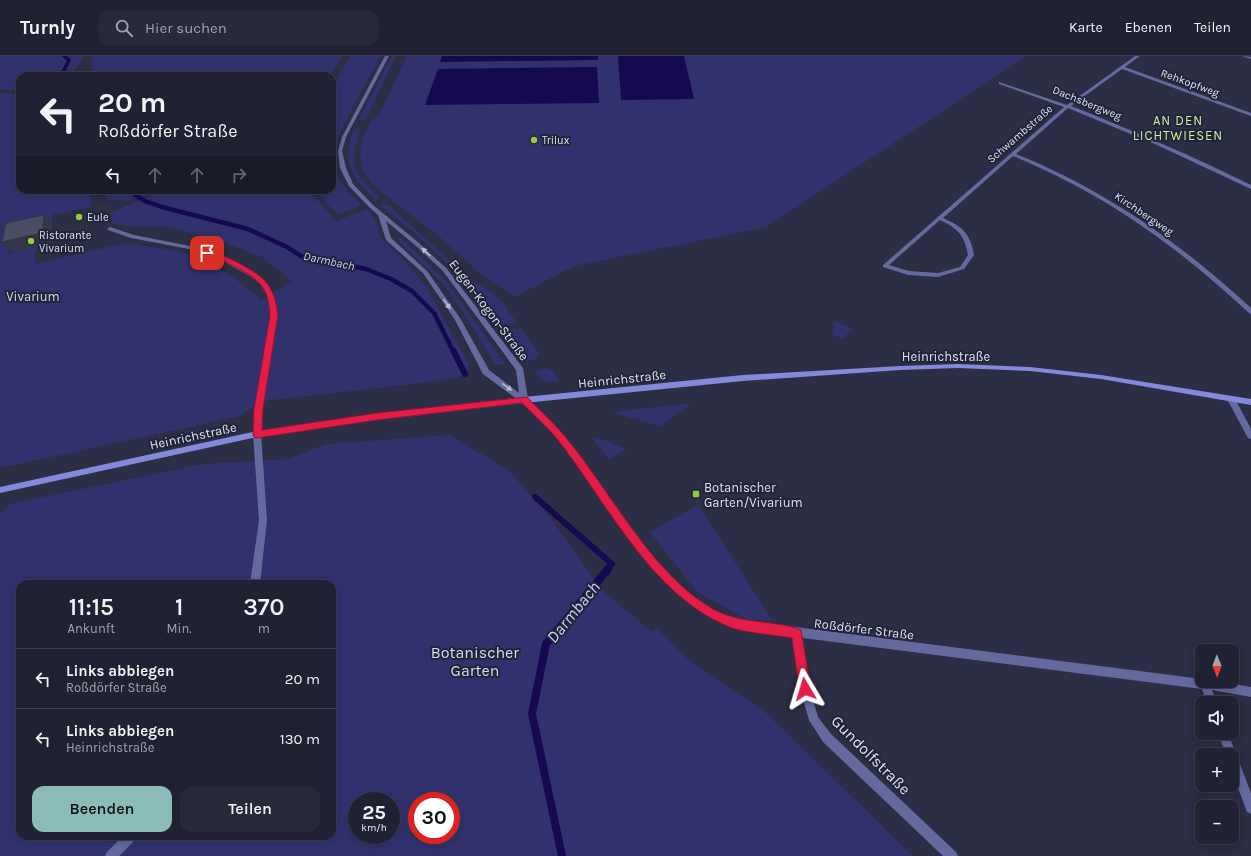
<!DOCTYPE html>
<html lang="de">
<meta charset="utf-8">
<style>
body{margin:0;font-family:Karla,sans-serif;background:#282a3b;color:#f1f3f6;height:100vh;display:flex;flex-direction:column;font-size:15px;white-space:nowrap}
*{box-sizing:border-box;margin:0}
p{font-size:13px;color:#a2a4ac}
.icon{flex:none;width:22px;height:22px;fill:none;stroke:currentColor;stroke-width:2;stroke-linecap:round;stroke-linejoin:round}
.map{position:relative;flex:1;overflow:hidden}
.details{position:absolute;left:16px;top:524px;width:320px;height:260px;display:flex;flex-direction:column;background:#202233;border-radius:12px;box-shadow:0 2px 10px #0003,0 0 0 1px #3d3f4e}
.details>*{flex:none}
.top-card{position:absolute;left:16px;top:16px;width:320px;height:122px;border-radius:12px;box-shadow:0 2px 10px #0003,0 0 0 1px #3d3f4e;background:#202233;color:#f1f3f6;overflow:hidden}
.needle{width:26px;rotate:179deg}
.tools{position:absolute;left:1195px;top:588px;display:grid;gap:8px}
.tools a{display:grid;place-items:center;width:44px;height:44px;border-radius:8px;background:#202233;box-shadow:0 2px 10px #0003,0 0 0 1px #3d3f4e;font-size:20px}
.speed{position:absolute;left:348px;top:736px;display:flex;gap:8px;font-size:20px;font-weight:700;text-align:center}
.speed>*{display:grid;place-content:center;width:52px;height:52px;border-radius:50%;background:#202233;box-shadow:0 2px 10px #0003,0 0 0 1px #3d3f4e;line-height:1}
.speed small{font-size:10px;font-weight:400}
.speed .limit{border:6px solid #d22;background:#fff;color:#111}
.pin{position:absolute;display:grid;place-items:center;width:34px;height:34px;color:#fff;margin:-17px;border-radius:8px;box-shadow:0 2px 6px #0006}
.me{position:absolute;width:44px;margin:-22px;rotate:353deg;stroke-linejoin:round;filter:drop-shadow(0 0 3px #0008)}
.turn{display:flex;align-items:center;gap:14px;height:84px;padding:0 16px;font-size:18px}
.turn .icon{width:52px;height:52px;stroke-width:2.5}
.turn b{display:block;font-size:28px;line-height:34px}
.lanes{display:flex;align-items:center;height:38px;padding:0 16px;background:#0003;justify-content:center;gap:20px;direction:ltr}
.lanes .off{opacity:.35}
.eta{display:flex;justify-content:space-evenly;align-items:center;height:68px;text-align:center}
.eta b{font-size:24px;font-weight:600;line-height:28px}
.cta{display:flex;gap:8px;margin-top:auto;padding:8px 16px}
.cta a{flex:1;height:46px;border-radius:12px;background:#8bbbb9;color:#111;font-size:16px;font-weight:600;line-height:46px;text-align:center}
.cta a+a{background:#282a3b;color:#f1f3f6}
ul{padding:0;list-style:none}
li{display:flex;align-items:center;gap:12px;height:60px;padding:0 16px;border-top:1px solid #3d3f4e}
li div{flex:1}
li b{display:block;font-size:15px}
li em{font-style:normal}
header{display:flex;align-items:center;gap:24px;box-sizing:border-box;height:56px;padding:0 20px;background:#202233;border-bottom:1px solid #3d3f4e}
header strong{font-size:19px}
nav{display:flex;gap:22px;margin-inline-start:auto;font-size:14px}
.search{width:280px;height:36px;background:#282a3b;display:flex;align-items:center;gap:10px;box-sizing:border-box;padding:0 14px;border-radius:12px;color:#a2a4ac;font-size:15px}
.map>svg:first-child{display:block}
.green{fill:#31326d;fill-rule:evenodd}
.water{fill:#150950}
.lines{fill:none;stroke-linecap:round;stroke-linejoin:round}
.stream-far3{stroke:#150950;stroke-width:3.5}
.stream-far2{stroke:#150950;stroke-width:4.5}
.stream-far1{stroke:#150950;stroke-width:6}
.stream{stroke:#150950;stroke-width:8}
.street{fill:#656a9e;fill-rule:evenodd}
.secondary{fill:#838adc;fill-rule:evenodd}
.shaded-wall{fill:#343646}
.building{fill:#4a4d64;stroke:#343646}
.oneway{fill:#b5b9d4}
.route{fill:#e11d48;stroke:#92132f}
.poi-dot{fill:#94cc3c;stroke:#222439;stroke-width:1.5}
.labels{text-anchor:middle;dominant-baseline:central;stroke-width:4;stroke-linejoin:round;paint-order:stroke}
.far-street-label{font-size:11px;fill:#e0e3f1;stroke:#222439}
.far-poi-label{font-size:11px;fill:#e0e3f1;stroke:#222439;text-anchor:start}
.far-water-label{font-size:12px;font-style:italic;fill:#c9cff9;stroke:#222439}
.far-quarter-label{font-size:13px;letter-spacing:1px;fill:#cceea6;stroke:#222439}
.park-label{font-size:13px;fill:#d7daf0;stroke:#222439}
.street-label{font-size:13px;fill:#e0e3f1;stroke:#222439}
.poi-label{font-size:13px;fill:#e0e3f1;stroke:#222439;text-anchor:start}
.near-park-label{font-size:16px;fill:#d7daf0;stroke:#222439}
.near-street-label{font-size:16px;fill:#e0e3f1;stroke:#222439}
.near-water-label{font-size:17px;font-style:italic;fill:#c9cff9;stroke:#222439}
</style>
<header>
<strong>Turnly</strong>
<div class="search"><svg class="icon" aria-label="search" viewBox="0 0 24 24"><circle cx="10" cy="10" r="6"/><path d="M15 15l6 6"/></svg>Hier suchen</div>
<nav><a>Karte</a><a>Ebenen</a><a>Teilen</a></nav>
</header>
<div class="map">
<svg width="1251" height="800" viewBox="0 0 1251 800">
<rect width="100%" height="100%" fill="#2b2e44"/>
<g class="green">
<path d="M0 0H83C79 10 73 17 63 20H20V34L19 35 0 33Z"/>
<polygon points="91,0 342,0 329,20 93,20"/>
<path d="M351 0H381C371 20 330 85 333 104 335 124 349 137 362 149L338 159 315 134H332V31Z"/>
<polygon points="392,0 396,0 364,66 359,63"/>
<polygon points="407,0 1026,0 766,171 574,210 515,241 479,216 435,177 394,146 371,127 362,112 360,97 364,79 370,67 380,57"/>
<path d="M0 37 20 38V134H91V151L52 159V169L14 177 10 183 8 197 28 192 36 186 35 208 125 187C141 191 157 191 173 194 203 200 240 223 261 244L292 226 280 215 262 201 223 186 169 171H138L113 168 110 157 150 140 148 134H310L336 165 368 153 376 165 380 181 399 199 426 230 468 307V316L459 321 422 327 262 345 240 360 0 412Z"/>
<path d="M361 71C348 107 352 116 379 141L376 144C353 124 340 105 354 74Z"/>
<polygon points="106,134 147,134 148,140 127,145 107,144"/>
<polygon points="383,148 389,149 471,224 491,236 504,248 516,266 499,270 468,229 446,206 421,183 380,149"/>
<polygon points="401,182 446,225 505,308 496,309 466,261 442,226 397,184"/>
<polygon points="834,265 852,272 843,283 832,279"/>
<polygon points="521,272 539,297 537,303 524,306 503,274"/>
<path d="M547 312 553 315 559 325C547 327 540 325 534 314Z"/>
<polygon points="692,347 660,370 610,356"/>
<path d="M450 379 508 414 546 456 602 534 652 576 657 573 692 607 764 655 913 800H0V459L9 448 203 408 288 403 326 388ZM20 528H332V780H20ZM357 745H391V779H357ZM417 745H451V779H417Z"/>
<polygon points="592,382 601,383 627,393 609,403"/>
<polygon points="698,449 773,565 746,563 697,536 650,476"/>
</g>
<g class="water">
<polygon points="442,0 598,0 598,4 440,6"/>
<polygon points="618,0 684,0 694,43 621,44"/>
<polygon points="597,11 599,47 425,49 438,13"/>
</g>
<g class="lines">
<polyline class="stream-far3" points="61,20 69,4 64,0"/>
<polyline class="stream-far2" points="132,134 135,139 145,145 162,151 248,173 287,191 301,200 366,213 391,223 412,235 434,257 453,295"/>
<g class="stream-far1">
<polyline points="453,294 465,318"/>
<polyline points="535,441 612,508 607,514"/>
</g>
<polyline class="stream" points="562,800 532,658 546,588 608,513"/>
<g class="street">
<path d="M385 0H389L346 81 342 95 346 112 353 128 373 149 419 187 447 213 523 312 528 343 563 378 653 501 685 534 712 553 732 563 1202 623V625H1217L1251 631V641L1212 634 1217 647H1207L1202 633 803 582 810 633 818 661 831 678 956 796 958 800H943L823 686 809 664 800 633 793 580 731 571 706 559 679 540 647 507 557 382 521 346 483 318 455 264 423 217 386 184 378 159 369 151 349 130 340 112 338 95 342 81ZM386 165 415 189 443 215 516 314 519 337 489 314 460 262 427 215 391 182Z"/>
<path d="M1135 0H1140L1125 11 1251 57V60L1122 13 1071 50C1132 74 1192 100 1251 129V133L1157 89 1068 52 1016 98C1107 135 1179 186 1251 252V258L1249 257C1177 190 1105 138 1013 100L943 162C963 171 970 177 974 199L964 213 938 221 908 219 883 211V209L1064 51 999 28V26L1067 49ZM940 164C958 173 964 178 968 199L960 211 938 217 909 215 889 209Z"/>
<polygon points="1243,0 1251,1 1251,3 1244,1"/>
<polygon points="110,171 134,179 190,190 219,199 244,211 258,219 267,228 273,239 277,259 262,353 261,378 267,464 260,528 250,528 259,464 253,378 254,353 271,259 267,239 260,228 250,220 215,201 189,193 131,182 108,174 107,173"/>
<polygon points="1231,340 1234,341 1251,373 1251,383 1248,382 1227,343"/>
<polygon points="1218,677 1228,677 1251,737 1251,758 1247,756 1232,716 1232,699 1226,699"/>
<polygon points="123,780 137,780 135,784 119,800 105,800 107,796"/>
</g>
<polygon class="secondary" points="958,308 1030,311 1101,319 1251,343 1251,349 1101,323 1030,315 958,312 900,314 743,325 524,347 377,364 257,381 0,437 0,431 257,375 377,358 524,341 743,319 900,310"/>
</g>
<polygon class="shaded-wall" points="44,159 52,169 50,188 11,196 2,186"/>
<polygon class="building" points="44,159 42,177 2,186 6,167"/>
<defs><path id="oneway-solid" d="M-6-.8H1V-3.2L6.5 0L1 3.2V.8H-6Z"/></defs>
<g class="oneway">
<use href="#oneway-solid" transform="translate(426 196) rotate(-137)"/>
<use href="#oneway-solid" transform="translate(447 248) rotate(55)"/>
<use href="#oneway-solid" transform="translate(507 331) rotate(36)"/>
</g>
<path class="route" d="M205 195C217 194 257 215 265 225 274 235 276 246 278 259L263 353 262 374 377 357 527 341C539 354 552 365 563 378 609 432 651 518 713 553 742 569 773 563 801 574L811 633 809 637 805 639 801 637 799 633 792 582C775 579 742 577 727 570 651 538 607 447 558 384 548 371 534 359 522 347L377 364 257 382 254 381 253 378 254 353 270 259C269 251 269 243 265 235 257 218 222 204 205 198Z"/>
<g class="poi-dot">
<circle cx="534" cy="84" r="4"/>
<circle cx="79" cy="161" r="4"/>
<circle cx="31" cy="185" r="4"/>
<rect x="692" y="434" width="8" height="8" rx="2"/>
</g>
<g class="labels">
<g class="far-street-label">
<text transform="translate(1190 27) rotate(20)">Rehkopfweg</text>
<text transform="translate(1087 47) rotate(22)">Dachsbergweg</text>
<text transform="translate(1020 78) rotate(-41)">Schwambstraße</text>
<text transform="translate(1144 158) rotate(34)">Kirchbergweg</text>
</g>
<g class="far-poi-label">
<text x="542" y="84">Trilux</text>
<text x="87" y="161">Eule</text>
<text x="39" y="179">Ristorante<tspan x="39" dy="13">Vivarium</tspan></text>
</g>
<g class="far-water-label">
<text transform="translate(329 205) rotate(12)">Darmbach</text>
</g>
<g class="far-quarter-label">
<text x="1178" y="64">AN DEN<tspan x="1178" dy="15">LICHTWIESEN</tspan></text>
</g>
<g class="park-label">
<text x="33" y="240">Vivarium</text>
</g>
<g class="street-label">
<text transform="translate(489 254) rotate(53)">Eugen-Kogon-Straße</text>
<text x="946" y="300">Heinrichstraße</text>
<text transform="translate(622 323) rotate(-6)">Heinrichstraße</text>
<text transform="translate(193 380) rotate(-12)">Heinrichstraße</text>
<text transform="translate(864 573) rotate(7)">Roßdörfer Straße</text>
</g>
<g class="poi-label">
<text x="704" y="431">Botanischer<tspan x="704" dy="15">Garten/Vivarium</tspan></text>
</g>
<g class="near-park-label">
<text x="475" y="596">Botanischer<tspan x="475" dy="18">Garten</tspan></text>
</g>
<g class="near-street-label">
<text transform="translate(871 699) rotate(45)">Gundolfstraße</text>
</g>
<g class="near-water-label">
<text transform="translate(573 556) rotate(-51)">Darmbach</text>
</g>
</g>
</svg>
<div class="tools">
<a><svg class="needle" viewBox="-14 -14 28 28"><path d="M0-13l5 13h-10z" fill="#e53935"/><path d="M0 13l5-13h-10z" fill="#a2a4ac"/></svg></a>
<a><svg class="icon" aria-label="sound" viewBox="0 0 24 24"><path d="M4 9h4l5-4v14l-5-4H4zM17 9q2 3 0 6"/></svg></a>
<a>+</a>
<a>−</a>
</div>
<div class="speed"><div>25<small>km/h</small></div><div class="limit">30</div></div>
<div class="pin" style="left:207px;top:197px;background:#d93025"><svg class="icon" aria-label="arrive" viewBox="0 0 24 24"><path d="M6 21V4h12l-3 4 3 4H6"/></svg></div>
<svg class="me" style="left:805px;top:633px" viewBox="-20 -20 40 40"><path d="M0-17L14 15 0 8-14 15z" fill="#e11d48" stroke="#fff" stroke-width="4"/></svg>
<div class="top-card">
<div class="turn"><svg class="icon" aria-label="left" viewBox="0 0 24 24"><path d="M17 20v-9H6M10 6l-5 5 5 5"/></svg><div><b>20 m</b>Roßdörfer Straße</div></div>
<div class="lanes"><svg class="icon" aria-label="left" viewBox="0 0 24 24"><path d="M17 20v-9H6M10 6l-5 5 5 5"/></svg><svg class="icon off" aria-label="ahead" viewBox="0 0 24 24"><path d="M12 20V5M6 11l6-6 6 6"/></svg><svg class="icon off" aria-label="ahead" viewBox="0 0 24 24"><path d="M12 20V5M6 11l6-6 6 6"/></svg><svg class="icon off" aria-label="right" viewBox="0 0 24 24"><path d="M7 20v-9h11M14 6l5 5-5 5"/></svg></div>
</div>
<section class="details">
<div class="eta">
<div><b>11:15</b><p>Ankunft</p></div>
<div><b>1</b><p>Min.</p></div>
<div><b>370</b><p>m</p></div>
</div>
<ul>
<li><svg class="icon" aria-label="left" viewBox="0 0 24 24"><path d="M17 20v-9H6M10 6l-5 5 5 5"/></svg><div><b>Links abbiegen</b><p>Roßdörfer Straße</p></div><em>20 m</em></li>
<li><svg class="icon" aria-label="left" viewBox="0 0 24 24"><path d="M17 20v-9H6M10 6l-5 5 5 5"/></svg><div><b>Links abbiegen</b><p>Heinrichstraße</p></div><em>130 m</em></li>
</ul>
<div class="cta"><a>Beenden</a><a>Teilen</a></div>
</section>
</div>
